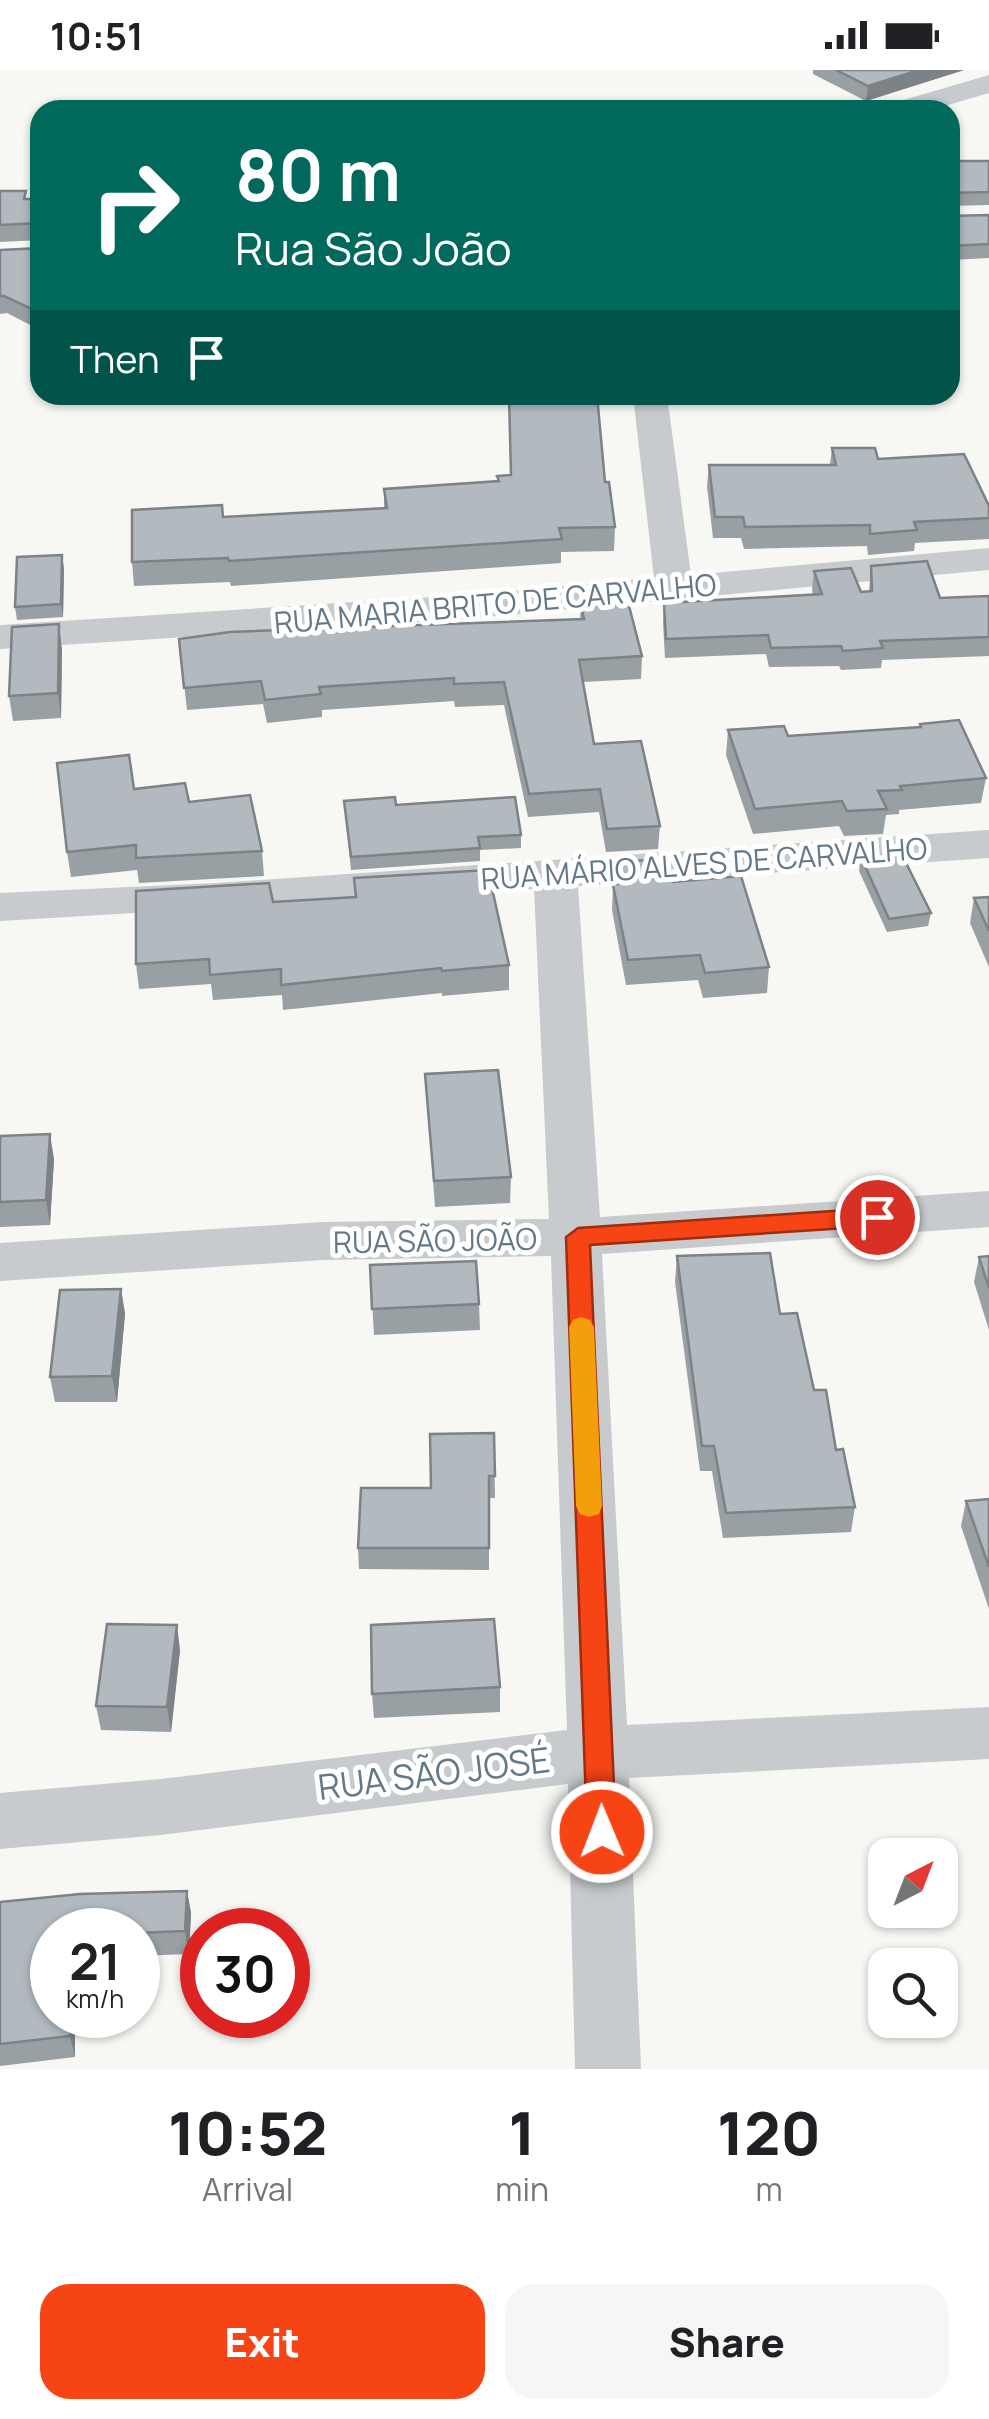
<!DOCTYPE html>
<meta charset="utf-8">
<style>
body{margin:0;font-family:Manrope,sans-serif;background:#f6f6f6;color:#202124;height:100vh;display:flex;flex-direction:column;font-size:38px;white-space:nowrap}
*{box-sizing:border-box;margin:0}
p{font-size:32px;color:#757577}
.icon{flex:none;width:55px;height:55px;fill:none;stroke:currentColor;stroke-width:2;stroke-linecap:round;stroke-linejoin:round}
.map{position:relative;height:1999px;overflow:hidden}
.sheet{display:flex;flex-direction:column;background:#fff;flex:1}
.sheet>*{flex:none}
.guide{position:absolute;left:30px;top:30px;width:930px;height:305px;border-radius:30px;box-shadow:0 2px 8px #0004;background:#00695c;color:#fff;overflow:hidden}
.needle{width:65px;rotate:42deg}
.controls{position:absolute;left:868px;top:1768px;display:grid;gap:20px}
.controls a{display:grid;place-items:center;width:90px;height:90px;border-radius:20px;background:#fff;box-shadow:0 2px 8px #0004;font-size:50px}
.speed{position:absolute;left:30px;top:1838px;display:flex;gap:20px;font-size:50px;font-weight:700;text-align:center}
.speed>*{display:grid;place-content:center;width:130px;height:130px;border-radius:50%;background:#fff;box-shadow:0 2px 8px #0004;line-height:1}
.speed small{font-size:25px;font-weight:400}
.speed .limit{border:15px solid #d22;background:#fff;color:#111}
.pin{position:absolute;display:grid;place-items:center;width:85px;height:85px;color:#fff;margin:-42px;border:5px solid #fff;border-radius:50%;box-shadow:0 2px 10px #0007}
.me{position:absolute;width:110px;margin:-55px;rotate:359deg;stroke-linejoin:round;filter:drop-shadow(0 0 8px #0008)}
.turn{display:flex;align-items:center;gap:35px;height:210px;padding:0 40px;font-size:45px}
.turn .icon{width:130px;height:130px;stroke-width:2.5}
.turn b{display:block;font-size:70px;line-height:85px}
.then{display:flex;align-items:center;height:95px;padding:0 40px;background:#0003;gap:20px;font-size:38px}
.eta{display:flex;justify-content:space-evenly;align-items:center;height:170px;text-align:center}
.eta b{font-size:60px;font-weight:800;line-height:70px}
.primary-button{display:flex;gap:20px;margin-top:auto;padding:20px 40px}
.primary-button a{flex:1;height:115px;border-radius:30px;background:#f64415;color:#fff;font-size:40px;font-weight:800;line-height:115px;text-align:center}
.primary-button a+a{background:#f6f6f6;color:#202124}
.status{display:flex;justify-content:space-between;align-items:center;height:70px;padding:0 50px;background:#fff;direction:ltr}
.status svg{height:28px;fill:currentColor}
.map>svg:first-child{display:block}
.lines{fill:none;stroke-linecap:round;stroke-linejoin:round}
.minor{fill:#c7cbce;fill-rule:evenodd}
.wall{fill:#99a0a4}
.shaded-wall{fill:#7d8286}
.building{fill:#b2babf;stroke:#7d8286;stroke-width:2.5}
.route{fill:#f64415;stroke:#a02c0e;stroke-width:2.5}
.slow{fill:#f59e0b}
.labels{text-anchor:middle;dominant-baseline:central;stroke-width:10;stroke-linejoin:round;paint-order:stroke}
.street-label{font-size:30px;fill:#637988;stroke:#fff}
.near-street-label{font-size:35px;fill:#637988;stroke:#fff}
</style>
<div class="status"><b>10:51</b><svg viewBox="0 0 49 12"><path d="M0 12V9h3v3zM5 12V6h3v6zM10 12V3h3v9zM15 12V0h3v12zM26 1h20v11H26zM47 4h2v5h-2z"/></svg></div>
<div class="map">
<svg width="989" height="1999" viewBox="0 0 989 1999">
<rect width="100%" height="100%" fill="#f7f7f4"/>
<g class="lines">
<g class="minor">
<polygon points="989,5 989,23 931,40 885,40 890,34"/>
<polygon points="633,325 667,325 691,505 989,478 989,500 465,549 0,579 0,555 465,525 654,508"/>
<polygon points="989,760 989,788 578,816 600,1147 989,1121 989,1157 602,1184 627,1655 989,1637 989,1689 629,1708 641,1999 575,1999 568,1714 161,1765 0,1779 0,1723 161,1709 567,1660 551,1186 323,1190 0,1211 0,1173 323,1152 549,1149 534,819 0,851 0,823 216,813"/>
</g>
</g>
<g class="wall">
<polygon points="813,0 964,0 866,31 813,4"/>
<polygon points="950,91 989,91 989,135 950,136"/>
<polygon points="0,121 27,129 40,129 40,170 0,172"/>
<polygon points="989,145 989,188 950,190 950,146"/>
<polygon points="40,178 40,260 7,243 0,244 0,180"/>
<polygon points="832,378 878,389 989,436 989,469 915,473 914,481 868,485 867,476 744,479 741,468 713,468 707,416 709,395 830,395"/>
<polygon points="497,406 605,412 615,457 614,481 561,482 561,493 231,516 230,512 134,516 132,492 223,447 384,438 384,419 497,412"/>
<polygon points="871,496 940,528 989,526 989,586 882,590 881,598 841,600 839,596 769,597 766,584 665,588 663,553 664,533 813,525 812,520 814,501 861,522 869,521"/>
<polygon points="64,498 63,547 17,550 15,537"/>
<polygon points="581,535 642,586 641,609 583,612 594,674 660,756 658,779 606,782 599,742 528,747 504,635 455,637 454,631 322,640 322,647 267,653 263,634 187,640 179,569 580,549"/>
<polygon points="62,579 61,648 13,651 9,626"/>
<polygon points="920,654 986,708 981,733 899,740 899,744 886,745 883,764 844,766 839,756 753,764 726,685 728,660 788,666 919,657"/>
<polygon points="134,719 189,732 262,781 264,806 139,813 137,800 71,807 67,782"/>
<polygon points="344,731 396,735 521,765 521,778 480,780 480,791 351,800"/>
<polygon points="861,787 931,843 928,856 887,862 859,801"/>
<polygon points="614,792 673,812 769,897 767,923 703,928 698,910 626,915 612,840"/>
<polygon points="354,808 509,895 509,920 442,926 442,923 283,940 282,925 213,930 211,914 139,919 136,894 273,832 355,827"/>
<polygon points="989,827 989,897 970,853 974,828"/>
<polygon points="425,1004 511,1107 510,1133 435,1137"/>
<polygon points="0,1066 54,1089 50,1155 0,1157"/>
<polygon points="677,1186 780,1244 814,1320 855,1437 851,1462 723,1468 712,1401 700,1401 675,1212"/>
<polygon points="989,1186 989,1260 974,1212 979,1187"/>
<polygon points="370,1195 479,1234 480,1260 374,1265"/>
<polygon points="121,1219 125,1244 117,1332 55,1332 50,1307"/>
<polygon points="494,1363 495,1428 489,1428 489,1500 359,1499 358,1478"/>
<polygon points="989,1429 989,1539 961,1456 966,1431"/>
<polygon points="180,1580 171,1662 101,1660 96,1636"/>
<polygon points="500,1617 500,1642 374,1648 372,1624"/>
<polygon points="187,1821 191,1843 189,1884 138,1886 138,1860 52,1860 75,1945 75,1987 0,1996 0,1832"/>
</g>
<g class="shaded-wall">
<polygon points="919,0 964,0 866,31 868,16"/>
<polygon points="62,485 64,498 63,547 61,534"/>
<polygon points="59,554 62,579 61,648 58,623"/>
<polygon points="50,1064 54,1089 50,1155 46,1130"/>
<polygon points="121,1219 125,1244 117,1332 112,1306"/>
<polygon points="177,1555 180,1580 171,1662 167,1637"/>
<polygon points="187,1821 191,1843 189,1884 185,1861"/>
<polygon points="70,1945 75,1945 75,1987 70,1966"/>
</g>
<g class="building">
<polygon points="836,0 919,0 868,16"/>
<polygon points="950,91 989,91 989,122 950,123"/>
<polygon points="0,121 26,121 24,129 40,129 40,153 0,155"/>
<polygon points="989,145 989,174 950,176 950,146"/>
<polygon points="40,178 40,243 4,226 0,226 0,180"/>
<polygon points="509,325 597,325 605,412 609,412 615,457 559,458 562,469 229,491 228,488 132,492 132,440 222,435 223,447 387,438 384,419 499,411 497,406 511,405"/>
<polygon points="832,378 875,378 878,389 964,384 989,436 989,448 914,452 917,460 870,464 870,455 745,457 743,447 715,447 709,395 836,395"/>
<polygon points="62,485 61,534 15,537 17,487"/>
<polygon points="927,491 940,528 989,526 989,567 880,571 883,578 843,581 841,576 771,578 768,565 666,569 664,533 822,524 814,501 851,498 861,522 872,521 871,496"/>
<polygon points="628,532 642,586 579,590 594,674 641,671 660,756 607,759 600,719 529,724 504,612 454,614 454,608 319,617 321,624 265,630 261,611 184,618 179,569 230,562 584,549 581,535"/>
<polygon points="59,554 58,623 9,626 12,557"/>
<polygon points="959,650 986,708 900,716 902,720 878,721 887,739 847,741 842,731 755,739 728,660 784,656 788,666 921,657 920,654"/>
<polygon points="129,685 134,719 185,713 189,732 250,725 262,781 136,788 136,775 67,782 57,693"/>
<polygon points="395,727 396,735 515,727 521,765 478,767 480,778 351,787 344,731"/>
<polygon points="902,785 931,843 889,849 861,787"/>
<polygon points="668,789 673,812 741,806 769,897 705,903 700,885 628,890 613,815 618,814 614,792"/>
<polygon points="488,800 509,895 442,901 441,898 281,915 281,899 210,905 209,889 136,894 136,821 269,813 273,832 356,827 354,808"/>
<polygon points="989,827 989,861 974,828"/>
<polygon points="498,1000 511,1107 434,1111 425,1004"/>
<polygon points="50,1064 46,1130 0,1132 0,1066"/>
<polygon points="770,1183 780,1244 797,1243 814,1320 826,1320 836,1380 843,1379 855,1437 726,1443 714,1376 702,1376 677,1186"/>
<polygon points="989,1186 989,1218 979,1187"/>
<polygon points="476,1191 479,1234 372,1239 370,1195"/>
<polygon points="121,1219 112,1306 50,1307 60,1220"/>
<polygon points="494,1363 495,1406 489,1406 489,1478 358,1478 361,1418 431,1418 430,1364"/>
<polygon points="989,1429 989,1497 966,1431"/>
<polygon points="494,1549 500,1617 372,1624 371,1555"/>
<polygon points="107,1554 177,1555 167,1637 96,1636"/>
<polygon points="187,1821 185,1861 138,1863 138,1860 52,1860 52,1945 70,1945 70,1966 0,1974 0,1832 80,1824"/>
</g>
<polygon class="route" points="877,1138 889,1147 877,1156 590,1175 616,1762 612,1771 602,1775 591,1771 587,1762 566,1167 578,1158"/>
<polygon class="slow" points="581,1247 590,1250 594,1257 602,1436 599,1444 589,1447 580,1444 576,1436 569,1257 573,1250"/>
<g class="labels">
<g class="street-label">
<text transform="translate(495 533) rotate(-5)">RUA MARIA BRITO DE CARVALHO</text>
<text transform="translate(704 793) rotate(-4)">RUA MÁRIO ALVES DE CARVALHO</text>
<text transform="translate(435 1170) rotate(-1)">RUA SÃO JOÃO</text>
</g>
<g class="near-street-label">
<text transform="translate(434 1703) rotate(-7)">RUA SÃO JOSÉ</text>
</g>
</g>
</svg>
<div class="controls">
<a><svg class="needle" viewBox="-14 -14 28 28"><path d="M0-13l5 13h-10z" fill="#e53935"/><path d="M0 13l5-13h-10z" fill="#757577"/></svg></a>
<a><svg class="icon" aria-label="search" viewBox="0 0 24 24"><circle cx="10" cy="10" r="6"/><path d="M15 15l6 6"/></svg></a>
</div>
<div class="speed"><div>21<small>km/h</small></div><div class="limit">30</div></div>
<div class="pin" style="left:877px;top:1147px;background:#d93025"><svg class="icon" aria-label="arrive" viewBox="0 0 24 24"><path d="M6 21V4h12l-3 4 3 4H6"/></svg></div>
<svg class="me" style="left:602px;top:1762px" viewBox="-20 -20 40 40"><circle r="17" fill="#f64415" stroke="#fff" stroke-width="3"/><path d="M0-11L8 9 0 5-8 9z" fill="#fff"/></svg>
<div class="guide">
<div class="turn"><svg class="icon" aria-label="right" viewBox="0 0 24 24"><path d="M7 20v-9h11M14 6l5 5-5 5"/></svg><div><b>80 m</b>Rua São João</div></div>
<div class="then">Then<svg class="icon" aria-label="arrive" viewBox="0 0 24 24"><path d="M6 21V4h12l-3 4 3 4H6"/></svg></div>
</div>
</div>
<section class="sheet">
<div class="eta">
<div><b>10:52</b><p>Arrival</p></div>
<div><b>1</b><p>min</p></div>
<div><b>120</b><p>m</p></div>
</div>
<div class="primary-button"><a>Exit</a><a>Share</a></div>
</section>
